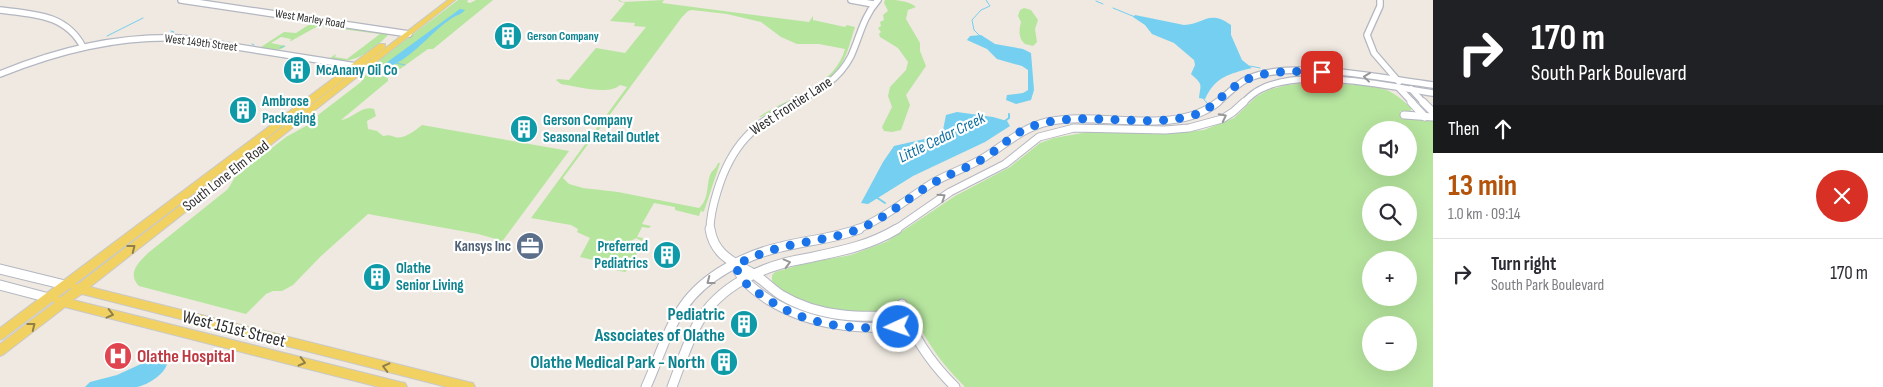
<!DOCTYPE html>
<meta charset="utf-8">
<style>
body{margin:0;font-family:"Sofia Sans Condensed",sans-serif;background:#f2f2f3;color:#2b2b33;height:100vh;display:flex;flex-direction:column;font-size:19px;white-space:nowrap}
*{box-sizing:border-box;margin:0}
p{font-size:16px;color:#7c7c81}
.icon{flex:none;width:28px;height:28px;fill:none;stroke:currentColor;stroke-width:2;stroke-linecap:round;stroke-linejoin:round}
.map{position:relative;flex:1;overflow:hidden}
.details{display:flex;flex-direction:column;background:#fff;width:450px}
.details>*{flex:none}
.top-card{background:#202124;color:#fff;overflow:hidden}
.fabs{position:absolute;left:1362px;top:121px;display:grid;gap:10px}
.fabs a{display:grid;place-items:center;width:55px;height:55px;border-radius:50%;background:#fff;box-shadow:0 5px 20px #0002;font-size:25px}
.pin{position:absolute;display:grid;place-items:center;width:42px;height:42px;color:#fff;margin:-21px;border-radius:10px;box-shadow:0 2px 8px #0006}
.me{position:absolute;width:55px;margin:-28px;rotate:267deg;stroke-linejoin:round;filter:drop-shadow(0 0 4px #0008)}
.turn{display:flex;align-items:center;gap:18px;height:105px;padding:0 15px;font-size:22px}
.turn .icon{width:65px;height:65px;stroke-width:2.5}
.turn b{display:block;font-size:35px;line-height:42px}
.then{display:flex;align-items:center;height:48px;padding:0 15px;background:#0003;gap:10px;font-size:19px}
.round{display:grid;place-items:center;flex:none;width:52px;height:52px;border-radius:26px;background:#f2f2f3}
.headline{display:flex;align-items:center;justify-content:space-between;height:85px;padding:0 15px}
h1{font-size:30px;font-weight:700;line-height:38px;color:#b45309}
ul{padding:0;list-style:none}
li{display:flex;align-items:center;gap:15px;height:70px;padding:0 15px;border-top:1px solid #e1e1e2}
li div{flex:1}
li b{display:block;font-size:19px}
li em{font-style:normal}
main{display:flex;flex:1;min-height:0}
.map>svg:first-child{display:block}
.green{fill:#b6e59e;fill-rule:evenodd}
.water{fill:#75cff0}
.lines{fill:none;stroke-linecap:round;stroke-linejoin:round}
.stream-far1{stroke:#75cff0;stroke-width:1}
.stream{stroke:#75cff0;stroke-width:2}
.minor-far2-casing{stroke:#b4b7c1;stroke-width:8}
.minor-far1-casing{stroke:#b4b7c1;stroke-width:9}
.minor-casing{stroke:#b4b7c1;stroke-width:11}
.major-casing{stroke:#c9c9c9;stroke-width:2}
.minor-far2{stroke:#fff;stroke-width:5.5}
.minor-far1{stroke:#fff;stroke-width:7}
.minor{stroke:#fff;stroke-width:9}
.major{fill:#f2d163;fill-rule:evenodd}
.oneway{stroke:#969696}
.oneway2{stroke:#908048}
.route{stroke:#1a73e8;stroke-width:9;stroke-dasharray:0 16.2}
.labels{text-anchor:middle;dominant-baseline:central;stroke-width:4.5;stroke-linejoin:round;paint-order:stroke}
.far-street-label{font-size:12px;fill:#2e2e2e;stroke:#fff}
.far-culture-label{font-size:12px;font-weight:bold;fill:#0d838f;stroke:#fff;text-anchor:start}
.culture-label{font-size:15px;font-weight:bold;fill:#0d838f;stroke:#fff;text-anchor:start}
.street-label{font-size:15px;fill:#2e2e2e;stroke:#fff}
.service-label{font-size:15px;font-weight:bold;fill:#4e5e75;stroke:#fff;text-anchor:end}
.water-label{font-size:16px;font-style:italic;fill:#0d6fa3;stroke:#fff}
.near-culture-label{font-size:18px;font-weight:bold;fill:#0d838f;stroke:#fff;text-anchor:end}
.near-street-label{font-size:18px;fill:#2e2e2e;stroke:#fff}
.near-health-label{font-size:18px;font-weight:bold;fill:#be3a42;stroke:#fff;text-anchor:start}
</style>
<main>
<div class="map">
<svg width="1433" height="387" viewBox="0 0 1433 387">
<rect width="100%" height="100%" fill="#efe9e1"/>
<g class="green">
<polygon points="458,0 468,0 467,2 470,3 476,0 493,0 433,49 428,49 400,69 379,64 378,61 383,57"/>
<path d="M619 0 623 2 664 0 662 3 809 22 813 16V20L845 27 847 25 855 27C851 39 848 53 842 63 828 86 787 103 761 117H759C788 97 835 87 845 49L819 44H797L781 37 761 22 727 14 692 10 688 11 682 17 563 178 569 184 583 188 618 192 699 208C710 199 706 182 711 173 713 170 717 167 718 163H720L704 211 702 212 701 210 699 216 675 210V207L654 203 642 224 651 226 649 228 642 227 637 237 643 238 642 241 636 238 631 241 634 243H649L648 245 641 244 634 259 640 261 639 263 632 262 630 268 625 272 601 267 602 262 580 257 590 238 577 232 578 229 571 225 531 218 627 87 620 85C608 96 576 86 561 84L556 80 558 79 569 80 596 48 625 53 646 27 634 26 635 23 610 21 625 3 618 1Z"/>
<path d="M885 0C895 0 908 0 916 7L908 10 906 19 920 43V51L926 66 906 95 910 105 901 130 892 132 884 131 882 127 892 107 888 96 890 87 906 70 908 62 898 48 880 37 879 34 881 32 878 28 881 26 880 22 884 20 883 15 888 11 884 3Z"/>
<path d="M1024 8 1031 10 1038 20 1035 29 1037 42 1033 46 1025 44C1018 38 1019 30 1021 22L1018 16 1020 10Z"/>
<path d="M313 22 388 33 389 34C375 49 351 68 330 58L336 54 335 57 347 59 380 34 318 26 291 41H290L291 39 281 37 271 43 286 46C278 52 269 51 261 47L284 32 296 33Z"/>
<path d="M367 73 380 75 388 78V81L341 120C353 119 361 105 374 109L376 116 367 121 368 129 377 131 383 136C389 135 389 135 395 137 403 140 416 130 422 125L569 151 501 243 496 239 478 234 368 214 320 257 293 285 282 291H273L266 294 246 314 139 286C127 273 138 263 148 253L228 189 235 177 286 137 306 126H318V115L361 82Z"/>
<path d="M1306 83C1323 83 1376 84 1389 91 1398 96 1404 101 1411 108V111H1400L1405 117 1433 120V387H965C941 363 921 336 910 304L894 303 893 308 888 312 857 314 811 305 780 291 772 281V275L775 272 807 263 851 255 886 242 955 196 1010 167 1040 143 1054 138 1094 131 1164 134 1204 130 1234 118 1256 97 1268 90 1287 85ZM1371 130H1409V168H1371ZM1371 195H1409V232H1371ZM1371 260H1409V298H1371ZM1371 325H1409V362H1371Z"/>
</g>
<g class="water">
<path d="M460 9 465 10C462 14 457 15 452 18 431 32 416 54 393 65L386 63Z"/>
<path d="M1135 15 1184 25C1204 24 1209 9 1231 25V35L1242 60 1252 68C1229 74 1216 76 1205 99L1199 98C1201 83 1203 85 1191 74L1195 65 1194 60 1174 43 1152 34 1145 25 1133 17Z"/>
<polygon points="981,35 995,44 1023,49 1031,53 1034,90 1031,100 1016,104 1006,100 1007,95 1023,93 1028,90 1028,70 1022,66 997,59 987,49 967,40 970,36"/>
<polygon points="957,112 993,117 1007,121 1010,126 985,142 913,176 868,204 861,203 883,162 894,146 942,135 946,115"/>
<path d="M154 358 167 360C169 372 148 385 137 387 120 387 102 387 85 387L90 382 117 375Z"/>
</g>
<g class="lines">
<g class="stream-far1">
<polyline points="1096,1 1103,4"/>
<polyline points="1113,8 1135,17"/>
<polyline points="171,31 174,32 172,32"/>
<polyline points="107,36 143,18"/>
<polyline points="980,36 974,30 972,20 981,10 990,6 986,0"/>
<polyline points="252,44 254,45"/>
<polyline points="280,48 284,46"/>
<polyline points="396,63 405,65"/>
<polyline points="1250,66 1260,68"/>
<polyline points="1202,97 1207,103"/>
</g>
<g class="stream">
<polyline points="1005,121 1009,118 1009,114"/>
<polyline points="876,197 885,203"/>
</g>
<defs>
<g id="minor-far2">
<polyline points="181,0 409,34"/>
<polyline points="851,0 873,4"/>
<polyline points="1380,0 1380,6 1367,35 1374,53 1399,82"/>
<path d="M0 10C33 14 66 14 83 47"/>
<path d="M0 74C59 50 117 36 181 38L356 66"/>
<polyline points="1399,88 1413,103"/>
<polyline points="1411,89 1424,103"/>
<path d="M794 103C817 92 839 80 851 56 860 36 863 17 878 0"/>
<path d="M1217 103C1227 95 1235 85 1247 79 1293 58 1383 79 1433 85"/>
<path d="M1243 103C1248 98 1254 92 1261 89 1304 67 1386 86 1433 93"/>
</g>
<g id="minor-far1">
<polyline points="1411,102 1425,117"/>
<polyline points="1423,102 1433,112"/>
<polyline points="1404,115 1433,117"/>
<path d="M710 230C710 217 713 205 717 192 731 145 754 123 797 102"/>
<path d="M856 230C885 218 908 198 934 182 950 173 969 167 985 157 1006 144 1022 128 1047 122 1101 110 1173 138 1218 102"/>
<polyline points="895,230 950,192 1005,164 1039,137 1074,128 1165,130 1189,128 1222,119 1233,112 1244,102"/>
</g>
<g id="minor">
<path d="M710 229C714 254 731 261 750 272 762 278 770 288 781 295 819 318 862 318 905 315"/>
<path d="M735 265C743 282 754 290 769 300 813 327 859 329 910 327"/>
<polyline points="0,269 65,285"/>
<polyline points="0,285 49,298"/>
<path d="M902 304C912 337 931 363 955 387"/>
<path d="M646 387C658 361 666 331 683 307 704 276 745 255 781 247 807 240 834 239 859 229"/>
<path d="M672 387C680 366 687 343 698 323 719 286 762 266 803 259 836 252 867 247 897 229"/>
</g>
<path id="major" d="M448 0H455L90 287 468 382 473 383 475 387H447L82 294 73 300 400 382 405 383 407 387H379L65 307 4 354 0 356V344L54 303 53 301 4 338 0 340V328L379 44H385V48L75 284H78ZM70 288 71 289 61 297H58Z"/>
</defs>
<use href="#minor-far2" class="minor-far2-casing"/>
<use href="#minor-far1" class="minor-far1-casing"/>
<use href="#minor" class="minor-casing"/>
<use href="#major" class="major-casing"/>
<use href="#minor-far2" class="minor-far2"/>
<use href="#minor-far1" class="minor-far1"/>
<use href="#minor" class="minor"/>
<use href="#major" class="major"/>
</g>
<defs><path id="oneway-chevron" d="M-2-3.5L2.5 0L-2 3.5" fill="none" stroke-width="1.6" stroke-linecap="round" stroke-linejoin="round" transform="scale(1.25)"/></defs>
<g class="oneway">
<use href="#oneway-chevron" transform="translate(1367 77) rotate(-173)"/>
<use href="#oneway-chevron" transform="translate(1223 117) rotate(-27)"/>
<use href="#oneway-chevron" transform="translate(942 197) rotate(-34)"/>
<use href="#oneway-chevron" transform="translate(787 263) rotate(-15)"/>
<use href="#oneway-chevron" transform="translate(710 281) rotate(143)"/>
</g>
<g class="oneway2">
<use href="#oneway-chevron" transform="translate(132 248) rotate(-38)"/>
<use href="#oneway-chevron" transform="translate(110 314) rotate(14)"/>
<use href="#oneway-chevron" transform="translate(32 326) rotate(-38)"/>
<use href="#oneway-chevron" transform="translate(302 362) rotate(14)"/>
<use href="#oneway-chevron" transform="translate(386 367) rotate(-166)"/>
</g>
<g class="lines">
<path class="route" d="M898 327C850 330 806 326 766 298 749 287 743 284 735 265 754 256 771 249 792 245 818 239 844 237 868 225 892 213 912 195 935 182 951 173 970 167 986 157 1003 146 1013 133 1033 126 1085 109 1139 129 1191 116 1212 110 1217 99 1234 87 1257 69 1294 71 1322 72"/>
</g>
<defs>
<symbol id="building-disc" viewBox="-11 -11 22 22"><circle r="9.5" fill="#0f9aa8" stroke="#fff"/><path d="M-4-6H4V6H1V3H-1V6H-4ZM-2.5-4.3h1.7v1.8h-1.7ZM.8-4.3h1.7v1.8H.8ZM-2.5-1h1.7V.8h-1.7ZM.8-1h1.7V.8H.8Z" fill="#fff"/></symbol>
<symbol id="office-disc" viewBox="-11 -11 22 22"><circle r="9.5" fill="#5c6f8a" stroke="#fff"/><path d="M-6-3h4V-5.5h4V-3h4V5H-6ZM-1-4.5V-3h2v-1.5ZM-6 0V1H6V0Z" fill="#fff"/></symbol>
<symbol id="hospital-disc" viewBox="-11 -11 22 22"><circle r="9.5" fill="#e0444e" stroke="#fff"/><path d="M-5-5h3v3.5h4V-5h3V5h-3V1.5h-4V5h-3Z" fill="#fff"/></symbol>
</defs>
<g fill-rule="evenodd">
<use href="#building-disc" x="492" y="20" width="32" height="32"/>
<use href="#building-disc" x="281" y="54" width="32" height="32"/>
<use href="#building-disc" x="227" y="94" width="32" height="32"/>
<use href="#building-disc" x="508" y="113" width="32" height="32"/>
<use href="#office-disc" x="514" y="230" width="32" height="32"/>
<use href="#building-disc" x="651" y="239" width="32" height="32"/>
<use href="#building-disc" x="361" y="261" width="32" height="32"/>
<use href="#building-disc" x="728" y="308" width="32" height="32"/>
<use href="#hospital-disc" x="102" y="340" width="32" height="32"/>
<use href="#building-disc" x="708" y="346" width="32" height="32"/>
</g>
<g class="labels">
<g class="far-street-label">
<text transform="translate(310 19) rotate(9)">West Marley Road</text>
<text transform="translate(201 43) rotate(7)">West 149th Street</text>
</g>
<g class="far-culture-label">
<text x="527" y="36">Gerson Company</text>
</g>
<g class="culture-label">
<text x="316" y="70">McAnany Oil Co</text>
<text x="262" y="101">Ambrose<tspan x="262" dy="17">Packaging</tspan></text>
<text x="543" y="120">Gerson Company<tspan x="543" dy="17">Seasonal Retail Outlet</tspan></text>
<text x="648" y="246" text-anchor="end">Preferred<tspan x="648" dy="17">Pediatrics</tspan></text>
<text x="396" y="268">Olathe<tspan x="396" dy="17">Senior Living</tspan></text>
</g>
<g class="street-label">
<text transform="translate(791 106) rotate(-33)">West Frontier Lane</text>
<text transform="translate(226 176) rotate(-38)">South Lone Elm Road</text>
</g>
<g class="service-label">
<text x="511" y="246">Kansys Inc</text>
</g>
<g class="water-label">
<text transform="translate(942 138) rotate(-26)">Little Cedar Creek</text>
</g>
<g class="near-culture-label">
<text x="725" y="314">Pediatric<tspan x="725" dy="21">Associates of Olathe</tspan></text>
<text x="705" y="362">Olathe Medical Park - North</text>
</g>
<g class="near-street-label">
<text transform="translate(234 329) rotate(14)">West 151st Street</text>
</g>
<g class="near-health-label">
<text x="137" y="356">Olathe Hospital</text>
</g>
</g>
</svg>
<div class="fabs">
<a><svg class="icon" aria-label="sound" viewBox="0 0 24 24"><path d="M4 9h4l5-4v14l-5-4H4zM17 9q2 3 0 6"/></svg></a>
<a><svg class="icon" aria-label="search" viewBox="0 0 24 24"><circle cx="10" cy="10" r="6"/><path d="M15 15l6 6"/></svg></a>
<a>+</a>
<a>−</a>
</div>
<div class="pin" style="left:1322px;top:72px;background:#d93025"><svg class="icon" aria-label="arrive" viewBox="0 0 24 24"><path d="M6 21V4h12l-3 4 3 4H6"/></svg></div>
<svg class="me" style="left:898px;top:327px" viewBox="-20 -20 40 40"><circle r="17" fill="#1a73e8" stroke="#fff" stroke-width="3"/><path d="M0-11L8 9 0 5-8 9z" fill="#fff"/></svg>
</div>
<section class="details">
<div class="top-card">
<div class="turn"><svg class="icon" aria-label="right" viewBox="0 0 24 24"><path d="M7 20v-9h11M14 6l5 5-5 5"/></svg><div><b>170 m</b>South Park Boulevard</div></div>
<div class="then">Then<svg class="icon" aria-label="ahead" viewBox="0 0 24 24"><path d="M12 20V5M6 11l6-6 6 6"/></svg></div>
</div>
<div class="headline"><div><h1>13 min</h1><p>1.0 km · 09:14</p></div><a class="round" style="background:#d93025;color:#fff"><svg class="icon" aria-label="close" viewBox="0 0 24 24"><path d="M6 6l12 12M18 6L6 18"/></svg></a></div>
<ul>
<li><svg class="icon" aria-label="right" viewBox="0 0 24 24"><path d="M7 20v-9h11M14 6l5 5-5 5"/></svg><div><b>Turn right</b><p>South Park Boulevard</p></div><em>170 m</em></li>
</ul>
</section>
</main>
